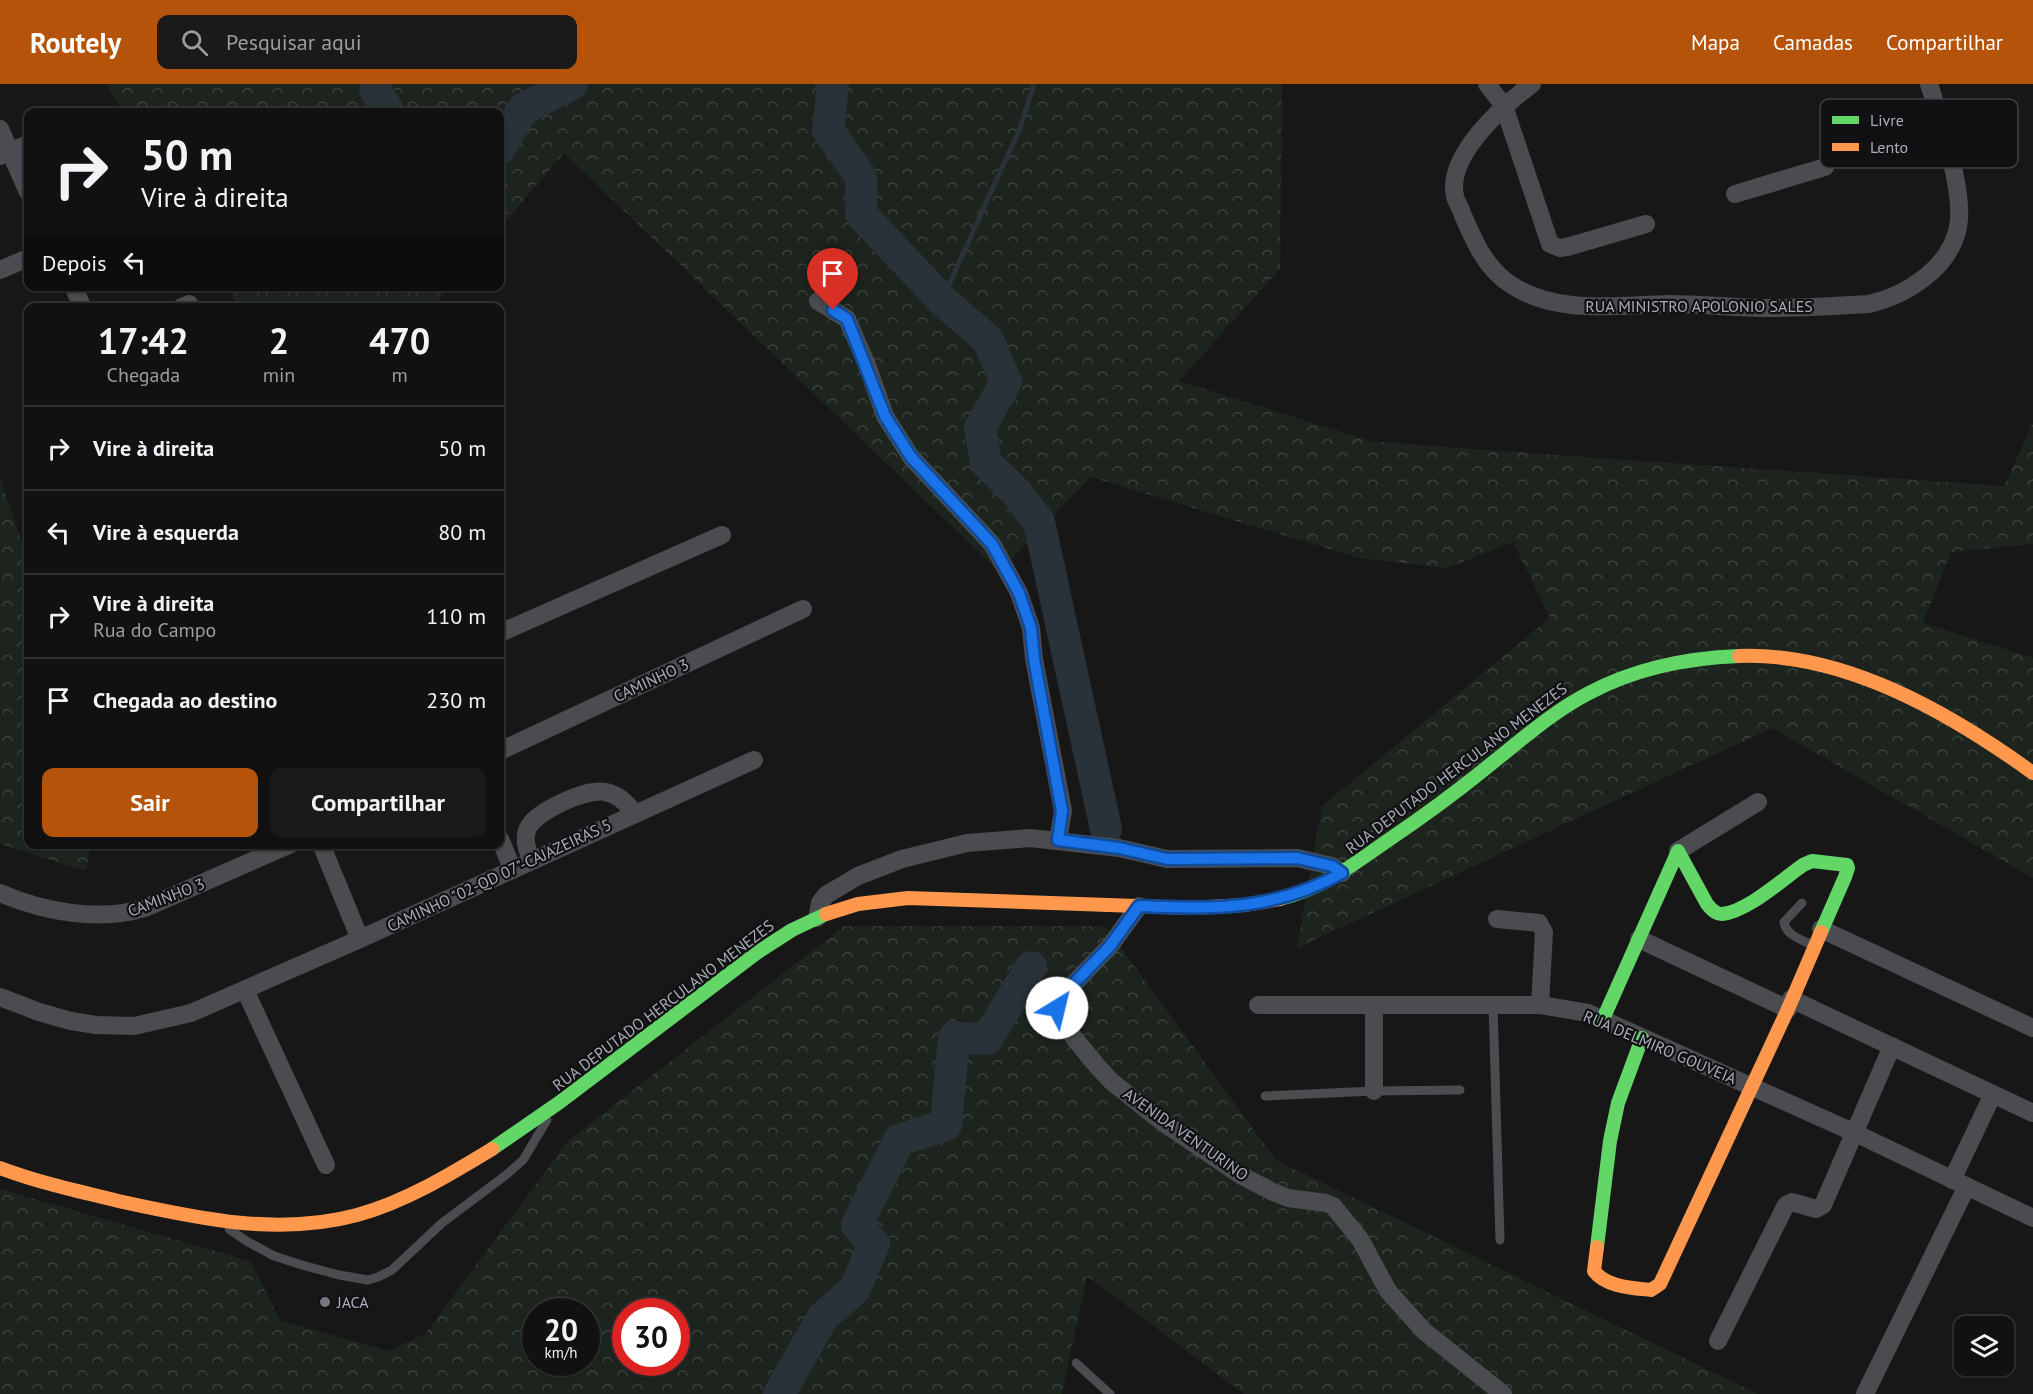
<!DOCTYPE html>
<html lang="pt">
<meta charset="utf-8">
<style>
body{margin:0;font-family:"PT Sans",sans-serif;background:#1a1a1a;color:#f1f3f6;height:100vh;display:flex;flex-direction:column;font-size:22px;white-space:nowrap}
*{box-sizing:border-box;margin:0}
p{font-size:20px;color:#9c9d9f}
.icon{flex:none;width:33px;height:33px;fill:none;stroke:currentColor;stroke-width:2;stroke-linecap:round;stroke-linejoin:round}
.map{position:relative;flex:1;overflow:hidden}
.side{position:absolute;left:24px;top:219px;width:480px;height:546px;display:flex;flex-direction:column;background:#111;border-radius:12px;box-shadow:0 2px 4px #0004,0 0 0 2px #303131}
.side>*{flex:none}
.banner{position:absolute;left:24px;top:24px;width:480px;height:183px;border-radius:12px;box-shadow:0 2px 4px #0004,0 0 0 2px #303131;background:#111;color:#f1f3f6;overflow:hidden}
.controls{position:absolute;left:1954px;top:1232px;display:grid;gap:12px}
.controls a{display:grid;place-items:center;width:60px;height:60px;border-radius:12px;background:#111;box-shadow:0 2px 4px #0004,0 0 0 2px #303131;font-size:30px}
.speed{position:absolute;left:522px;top:1214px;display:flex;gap:12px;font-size:30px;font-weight:700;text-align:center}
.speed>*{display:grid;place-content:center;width:78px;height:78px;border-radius:50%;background:#111;box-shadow:0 2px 4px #0004,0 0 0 2px #303131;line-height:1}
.speed small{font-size:15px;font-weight:400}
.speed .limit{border:9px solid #d22;background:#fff;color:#111}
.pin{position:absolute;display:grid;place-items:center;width:51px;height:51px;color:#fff;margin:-62px -26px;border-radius:50% 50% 50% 0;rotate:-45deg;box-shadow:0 0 6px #0007}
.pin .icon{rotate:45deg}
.me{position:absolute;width:66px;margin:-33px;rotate:36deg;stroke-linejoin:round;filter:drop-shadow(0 0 4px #0008)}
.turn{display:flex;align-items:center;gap:21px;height:126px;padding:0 18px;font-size:27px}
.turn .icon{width:78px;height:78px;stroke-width:2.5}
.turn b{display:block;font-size:42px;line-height:51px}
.then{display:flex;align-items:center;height:57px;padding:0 18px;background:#0003;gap:12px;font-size:22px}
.eta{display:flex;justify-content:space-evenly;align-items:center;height:102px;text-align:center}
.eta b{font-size:36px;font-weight:700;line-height:42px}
.action{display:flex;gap:12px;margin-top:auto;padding:12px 18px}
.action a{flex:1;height:69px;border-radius:12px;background:#b45309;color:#fff;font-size:24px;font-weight:700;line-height:69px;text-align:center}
.action a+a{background:#1a1a1a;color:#f1f3f6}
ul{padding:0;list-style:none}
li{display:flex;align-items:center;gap:18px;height:84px;padding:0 18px;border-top:2px solid #303131}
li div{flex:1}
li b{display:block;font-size:22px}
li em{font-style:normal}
header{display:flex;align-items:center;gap:36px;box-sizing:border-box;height:84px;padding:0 30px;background:#b45309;color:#fff}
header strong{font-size:28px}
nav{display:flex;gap:33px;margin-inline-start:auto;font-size:21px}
.search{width:420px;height:54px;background:#1a1a1a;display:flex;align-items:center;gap:15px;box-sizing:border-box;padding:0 21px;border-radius:12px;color:#9c9d9f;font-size:22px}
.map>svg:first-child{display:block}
.forest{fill:url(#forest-crowns);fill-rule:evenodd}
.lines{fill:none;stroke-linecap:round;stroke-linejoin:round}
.stream{stroke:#2a3239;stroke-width:5}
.river{stroke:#2a3239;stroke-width:32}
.lane{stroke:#4b4c50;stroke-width:9}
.street{stroke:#4b4c50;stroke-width:18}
.fast{stroke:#63d668;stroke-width:14}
.slow{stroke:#ff974d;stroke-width:14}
.route-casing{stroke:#114b97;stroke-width:15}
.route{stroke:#1a73e8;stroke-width:10}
.poi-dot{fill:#757880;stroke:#111113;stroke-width:2}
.labels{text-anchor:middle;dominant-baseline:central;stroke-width:4.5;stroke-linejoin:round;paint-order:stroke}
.street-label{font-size:16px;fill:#a8adb8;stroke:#111113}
.poi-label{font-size:16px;fill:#a8adb8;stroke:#111113;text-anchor:start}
.key{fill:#111113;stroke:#3e4045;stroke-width:1.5}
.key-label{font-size:16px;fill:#a8adb8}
</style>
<header>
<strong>Routely</strong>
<div class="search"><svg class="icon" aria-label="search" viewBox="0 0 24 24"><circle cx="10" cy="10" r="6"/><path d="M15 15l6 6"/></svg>Pesquisar aqui</div>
<nav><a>Mapa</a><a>Camadas</a><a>Compartilhar</a></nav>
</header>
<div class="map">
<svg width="2033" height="1310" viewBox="0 0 2033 1310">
<defs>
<pattern id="forest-crowns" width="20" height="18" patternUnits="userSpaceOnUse" patternTransform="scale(1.5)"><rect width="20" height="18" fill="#1d241e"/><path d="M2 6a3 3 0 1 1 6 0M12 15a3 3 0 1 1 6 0" fill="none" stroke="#3b413d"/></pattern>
</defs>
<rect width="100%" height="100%" fill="#171717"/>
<g class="forest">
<polygon points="106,0 1282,0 1280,185 1179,297 1371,357 1485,366 2004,402 2033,339 2033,460 1951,468 1923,539 2033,574 2033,794 1772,644 1297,864 1322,722 1550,534 1513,458 1447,484 1359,474 1091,393 999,488 564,69 500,144 500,28 123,28"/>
<polygon points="226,203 450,203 432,224 240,223"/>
<polygon points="0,395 28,475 28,760 91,761 86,787 0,760"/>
<path d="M844 842H1105L1276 1076 1758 1310H1244L1087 1192 1062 1310H0V1105L250 1177 280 1236 388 1267 425 1250 568 1057ZM536 1227H586V1278H536ZM626 1227H676V1278H626Z"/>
</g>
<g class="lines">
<polyline class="stream" points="942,216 1020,44 1034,0"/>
<g class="river">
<polyline points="376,0 375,5 389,28"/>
<polyline points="831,0 833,1 828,46 861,93 861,130 942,216 988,256 1006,298 980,344 986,379 1016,408 1039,438 1106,745"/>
<polyline points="500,64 523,25 572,0"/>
<polyline points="779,1310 823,1233 855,1205 874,1160 857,1141 899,1056 946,1041 954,954 987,955 1031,883"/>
</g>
<g class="lane">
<path d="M1802 819 1784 838C1786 852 1803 856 1814 862"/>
<polyline points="1493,920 1500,1156"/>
<polyline points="1265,1012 1374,1007 1460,1006"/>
<polyline points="229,1145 248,1158 274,1172 302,1181 339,1191 368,1196 378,1193 392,1186 442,1139 506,1091 523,1076 547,1036"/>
<polyline points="1076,1279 1110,1310"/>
</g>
<g class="street">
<polyline points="1487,0 1504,22 1550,160 1560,164 1567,163 1646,140"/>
<path d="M1532 0C1504 21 1446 71 1455 112 1456 117 1460 123 1462 129 1474 157 1486 186 1513 202 1559 231 1617 221 1669 220 1702 220 1736 224 1769 224 1803 224 1836 222 1869 220 1907 211 1950 184 1958 143 1965 109 1940 34 1929 0"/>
<polyline points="0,45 28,108"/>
<polyline points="0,72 28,60"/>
<polyline points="1735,110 1825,83"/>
<polyline points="0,186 28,174"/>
<polyline points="73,202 83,224"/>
<polyline points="818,217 847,235 867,281 885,332 911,373 992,460 1019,509 1031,544 1034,575 1063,727 1058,756"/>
<polyline points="180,224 189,220"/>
<polyline points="500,549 722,451"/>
<polyline points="500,667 803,525"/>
<polyline points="500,755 512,784"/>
<polyline points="321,760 360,855"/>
<polyline points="1678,767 1758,718"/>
<path d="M531 776C527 765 523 755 528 744 536 727 587 704 605 708 618 710 627 719 634 729"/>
<path d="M0 809C44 828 99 838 145 824L291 760"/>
<polyline points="1139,822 1110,862 1059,915 1057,924 1074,954 1098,983 1111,997 1161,1037 1242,1092 1273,1108 1288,1114 1326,1119 1333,1122 1360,1155 1388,1207 1424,1247 1503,1310"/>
<polyline points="817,834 820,819 826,811 858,792 902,775 967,759 1030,754 1119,764 1167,775 1297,774 1332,782 1342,789"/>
<polyline points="1497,835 1539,839 1544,848 1540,921"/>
<polyline points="1821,845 2033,944"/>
<polyline points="1639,855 1788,925"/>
<polyline points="245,906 326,1081"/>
<polyline points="0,913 39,928 71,937 96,941 134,942 191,929 360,855 754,676"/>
<polyline points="1791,915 2033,1029"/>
<polyline points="1258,921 1540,921 1588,929 1855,1049 2033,1134"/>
<polyline points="1374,1007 1374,922"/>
<polyline points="1952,1096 1993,1010"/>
<polyline points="1718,1257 1786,1121 1792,1118 1816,1125 1823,1121 1892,962"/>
<polyline points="1865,1310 1967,1102"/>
</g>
<g class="fast">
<path d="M1280 815C1324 804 1351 782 1387 757 1421 734 1454 710 1486 684 1519 658 1552 628 1589 609 1636 584 1687 574 1739 572"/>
<path d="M1603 935 1678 767 1707 820C1711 825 1715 830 1722 830 1747 828 1783 795 1803 781L1812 777 1847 781 1848 784 1845 793 1821 848"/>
<polyline points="492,1065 560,1018 758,868 792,846 826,830"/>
<polyline points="1597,1163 1610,1057 1618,1019 1642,954"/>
</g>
<g class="slow">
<path d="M1739 572C1845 568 1950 629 2033 689"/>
<polyline points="826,830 858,820 908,814 1193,824 1244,821 1280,815"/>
<path d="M0 1084C40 1099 81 1108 123 1118 200 1135 280 1152 357 1131 405 1118 451 1090 492 1065"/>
<path d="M1597 1163 1594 1187C1606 1203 1633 1204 1651 1206L1660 1200 1788 925 1821 848"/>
</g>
</g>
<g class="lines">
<defs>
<path id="route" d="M833 226 847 235 885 332 911 373 992 460 1019 509 1031 544 1034 575 1062 727 1058 756 1119 764 1167 775 1297 774 1332 782 1342 789C1274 827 1214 825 1139 822L1110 862 1059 915 1057 924"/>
</defs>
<use href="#route" class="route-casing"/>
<use href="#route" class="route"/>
</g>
<circle class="poi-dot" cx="325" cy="1218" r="6"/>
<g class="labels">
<g class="street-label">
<text x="1699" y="222">RUA MINISTRO APOLONIO SALES</text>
<text transform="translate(651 596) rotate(-25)">CAMINHO 3</text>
<text transform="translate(1456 684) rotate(-37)">RUA DEPUTADO HERCULANO MENEZES</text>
<text transform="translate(499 791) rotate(-25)">CAMINHO "02-QD 07"-CAJAZEIRAS 5</text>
<text transform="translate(166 813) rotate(-21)">CAMINHO 3</text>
<text transform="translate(663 921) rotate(-37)">RUA DEPUTADO HERCULANO MENEZES</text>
<text transform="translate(1660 963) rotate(23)">RUA DELMIRO GOUVEIA</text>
<text transform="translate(1186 1050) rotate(35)">AVENIDA VENTURINO</text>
</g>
<g class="poi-label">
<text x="337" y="1218">JACA</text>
</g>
</g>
<rect x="1820" y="15" width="198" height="69" rx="9" class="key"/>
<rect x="1832" y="32" width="27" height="8" fill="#63d668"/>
<rect x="1832" y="59" width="27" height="8" fill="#ff974d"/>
<g class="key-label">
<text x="1870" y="42">Livre</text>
<text x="1870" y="69">Lento</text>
</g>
</svg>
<div class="controls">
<a><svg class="icon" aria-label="layers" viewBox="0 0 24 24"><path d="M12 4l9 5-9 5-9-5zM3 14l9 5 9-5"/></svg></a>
</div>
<div class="speed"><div>20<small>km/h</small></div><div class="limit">30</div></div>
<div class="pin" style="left:833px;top:226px;background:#d93025"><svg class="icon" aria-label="arrive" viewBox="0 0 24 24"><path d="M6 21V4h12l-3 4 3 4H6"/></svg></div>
<svg class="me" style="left:1057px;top:924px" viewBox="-20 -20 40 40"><circle r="19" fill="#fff"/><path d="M0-13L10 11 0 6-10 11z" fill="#1a73e8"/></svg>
<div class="banner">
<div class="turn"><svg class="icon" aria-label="right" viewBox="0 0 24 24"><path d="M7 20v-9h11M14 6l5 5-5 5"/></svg><div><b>50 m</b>Vire à direita</div></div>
<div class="then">Depois<svg class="icon" aria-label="left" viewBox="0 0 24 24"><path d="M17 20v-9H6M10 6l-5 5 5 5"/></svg></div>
</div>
<section class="side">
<div class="eta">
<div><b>17:42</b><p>Chegada</p></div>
<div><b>2</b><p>min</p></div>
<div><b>470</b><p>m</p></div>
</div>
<ul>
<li><svg class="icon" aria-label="right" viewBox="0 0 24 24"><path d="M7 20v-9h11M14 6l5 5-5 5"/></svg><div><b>Vire à direita</b></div><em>50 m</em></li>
<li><svg class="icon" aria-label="left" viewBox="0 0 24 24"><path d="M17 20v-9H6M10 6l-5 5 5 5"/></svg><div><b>Vire à esquerda</b></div><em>80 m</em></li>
<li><svg class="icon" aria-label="right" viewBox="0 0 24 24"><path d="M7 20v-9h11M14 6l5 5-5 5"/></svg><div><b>Vire à direita</b><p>Rua do Campo</p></div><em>110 m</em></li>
<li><svg class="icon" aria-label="arrive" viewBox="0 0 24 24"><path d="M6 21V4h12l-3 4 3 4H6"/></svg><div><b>Chegada ao destino</b></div><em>230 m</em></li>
</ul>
<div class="action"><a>Sair</a><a>Compartilhar</a></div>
</section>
</div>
